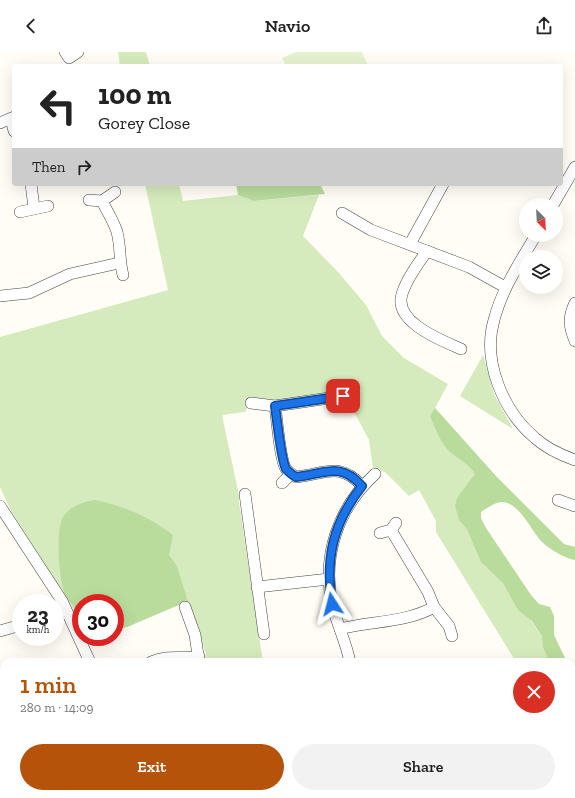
<!DOCTYPE html>
<meta charset="utf-8">
<style>
body{margin:0;font-family:"Zilla Slab",serif;background:#f2f2f2;color:#222;height:100vh;display:flex;flex-direction:column;font-size:15px;white-space:nowrap}
*{box-sizing:border-box;margin:0}
p{font-size:13px;color:#767676}
.icon{flex:none;width:22px;height:22px;fill:none;stroke:currentColor;stroke-width:2;stroke-linecap:round;stroke-linejoin:round}
.map{position:relative;flex:1;overflow:hidden}
.drawer{position:absolute;left:0px;top:606px;width:575px;height:140px;display:flex;flex-direction:column;background:#fff;border-radius:12px 12px 0 0;box-shadow:0 4px 16px #0002}
.drawer>*{flex:none}
.guide{position:absolute;left:12px;top:12px;width:551px;height:122px;border-radius:4px;box-shadow:0 4px 16px #0002;background:#fff;color:#222;overflow:hidden}
.needle{width:26px;rotate:156deg}
.tools{position:absolute;left:519px;top:146px;display:grid;gap:8px}
.tools a{display:grid;place-items:center;width:44px;height:44px;border-radius:50%;background:#fff;box-shadow:0 4px 16px #0002;font-size:20px}
.speed{position:absolute;left:12px;top:542px;display:flex;gap:8px;font-size:20px;font-weight:700;text-align:center}
.speed>*{display:grid;place-content:center;width:52px;height:52px;border-radius:50%;background:#fff;box-shadow:0 4px 16px #0002;line-height:1}
.speed small{font-size:10px;font-weight:400}
.speed .limit{border:6px solid #d22;background:#fff;color:#111}
.pin{position:absolute;display:grid;place-items:center;width:34px;height:34px;color:#fff;margin:-17px;border-radius:8px;box-shadow:0 2px 6px #0006}
.me{position:absolute;width:44px;margin:-22px;rotate:351deg;stroke-linejoin:round;filter:drop-shadow(0 0 3px #0008)}
.turn{display:flex;align-items:center;gap:14px;height:84px;padding:0 20px;font-size:18px}
.turn .icon{width:52px;height:52px;stroke-width:2.5}
.turn b{display:block;font-size:28px;line-height:34px}
.then{display:flex;align-items:center;height:38px;padding:0 20px;background:#0003;gap:8px;font-size:15px}
.round{display:grid;place-items:center;flex:none;width:42px;height:42px;border-radius:21px;background:#f2f2f2}
.head{display:flex;align-items:center;justify-content:space-between;height:68px;padding:0 20px}
h1{font-size:24px;font-weight:600;line-height:30px;color:#b45309}
.button{display:flex;gap:8px;margin-top:auto;padding:8px 20px}
.button a{flex:1;height:46px;border-radius:24px;background:#b45309;color:#fff;font-size:16px;font-weight:600;line-height:46px;text-align:center}
.button a+a{background:#f2f2f2;color:#222}
header{display:flex;justify-content:space-between;align-items:center;height:52px;padding:0 20px;background:#fff;font-size:18px;font-weight:600}
.map>svg:first-child{display:block}
.green{fill:#d5ebbd}
.forest{fill:#b9dc9c}
.pitch{fill:#e6f2cf}
.lines{fill:none;stroke-linecap:round;stroke-linejoin:round}
.minor-casing{stroke:#444;stroke-width:12}
.minor{stroke:#fff;stroke-width:11}
.route-casing{stroke:#114b97;stroke-width:10}
.route{stroke:#1a73e8;stroke-width:7}
</style>
<header><svg class="icon" aria-label="back" viewBox="0 0 24 24"><path d="M15 5l-7 7 7 7"/></svg>Navio<svg class="icon" aria-label="share" viewBox="0 0 24 24"><path d="M12 15V3M7 8l5-5 5 5M5 13v7h14v-7"/></svg></header>
<div class="map">
<svg width="575" height="746" viewBox="0 0 575 746">
<rect width="100%" height="100%" fill="#fffdf5"/>
<g class="green">
<polygon points="118,0 146,0 150,14 120,14"/>
<polygon points="145,132 179,132 183,149 238,143 254,149 319,143 303,184 339,221 366,253 382,284 404,306 448,332 435,356 495,423 461,455 557,610 516,610 436,480 436,469 419,438 409,444 385,420 373,416 369,388 344,341 271,349 253,347 245,360 222,363 239,443 239,450 263,610 204,610 206,601 199,584 196,570 188,550 181,552 115,580 115,551 81,551 81,569 11,459 0,435 0,285 168,238"/>
<polygon points="483,303 494,342 513,377 460,344"/>
<polygon points="571,632 575,639 575,706 571,699"/>
</g>
<g class="forest">
<polygon points="236,132 320,132 325,142 254,149 238,143"/>
<path d="M435 356 495 423 564 492 575 495V508C564 506 547 496 540 488 530 476 518 449 501 450 494 451 487 456 481 460V466L486 476 531 543 539 552 550 555 554 564V583L567 610 549 609 543 595 542 585 532 569 518 558 503 531 481 510 467 477 459 468 455 454 457 446 475 422C469 412 460 408 451 401 441 392 435 376 430 364Z"/>
<path d="M95 448C124 454 150 465 173 483L169 503 177 514 188 550 181 552 127 575 115 577V551H81V562C77 556 70 551 66 545 59 532 55 478 63 465 70 454 83 450 95 448Z"/>
</g>
<polygon class="pitch" points="296,0 362,0 368,14 286,14 282,6"/>
<g class="lines">
<defs>
<g id="minor">
<polyline points="65,0 69,6 78,0"/>
<polyline points="11,67 14,79"/>
<polyline points="0,71 14,65"/>
<polyline points="31,132 34,156"/>
<polyline points="89,148 102,149 115,140"/>
<path d="M102 149C107 159 114 170 117 180 121 195 119 209 123 223"/>
<polyline points="553,153 575,115"/>
<polyline points="20,160 48,154"/>
<polyline points="342,161 371,178 469,215 505,235"/>
<path d="M536 183C520 210 502 237 494 268 482 309 503 359 535 386 546 396 561 403 575 408"/>
<polyline points="410,192 443,132"/>
<path d="M427 199C418 212 407 226 402 242 393 270 441 288 461 297"/>
<polyline points="0,244 29,241 70,222 119,211"/>
<path d="M575 251C568 265 569 275 575 289"/>
<polyline points="251,351 275,354 343,344"/>
<path d="M275 354C277 367 280 408 286 417 289 420 292 423 296 425 325 422 340 409 362 434"/>
<polyline points="282,431 291,422"/>
<polyline points="245,442 264,582"/>
<polyline points="558,448 575,454"/>
<polyline points="0,454 62,549 90,610"/>
<polyline points="391,478 428,540 434,555 449,574 452,584"/>
<polyline points="380,481 391,478 396,471"/>
<polyline points="257,535 329,527"/>
<polyline points="185,555 195,583 199,610"/>
<path d="M340 577C370 569 406 571 434 555"/>
<polyline points="0,579 21,573"/>
<path d="M151 610C168 602 183 608 199 604"/>
<path d="M350 610C346 590 337 572 332 552 322 503 338 456 375 422"/>
<polyline points="194,742 195,746"/>
<polyline points="24,746 26,742"/>
<polyline points="127,746 130,742"/>
<polyline points="209,746 221,742"/>
</g>
</defs>
<use href="#minor" class="minor-casing"/>
<use href="#minor" class="minor"/>
</g>
<g class="lines">
<defs>
<path id="route" d="M332 552C325 506 333 471 362 434 340 409 325 422 296 425 292 423 289 420 286 417 281 408 277 367 275 354L343 344"/>
</defs>
<use href="#route" class="route-casing"/>
<use href="#route" class="route"/>
</g>
</svg>
<div class="tools">
<a><svg class="needle" viewBox="-14 -14 28 28"><path d="M0-13l5 13h-10z" fill="#e53935"/><path d="M0 13l5-13h-10z" fill="#767676"/></svg></a>
<a><svg class="icon" aria-label="layers" viewBox="0 0 24 24"><path d="M12 4l9 5-9 5-9-5zM3 14l9 5 9-5"/></svg></a>
</div>
<div class="speed"><div>23<small>km/h</small></div><div class="limit">30</div></div>
<div class="pin" style="left:343px;top:344px;background:#d93025"><svg class="icon" aria-label="arrive" viewBox="0 0 24 24"><path d="M6 21V4h12l-3 4 3 4H6"/></svg></div>
<svg class="me" style="left:332px;top:552px" viewBox="-20 -20 40 40"><path d="M0-17L14 15 0 8-14 15z" fill="#1a73e8" stroke="#fff" stroke-width="4"/></svg>
<div class="guide">
<div class="turn"><svg class="icon" aria-label="left" viewBox="0 0 24 24"><path d="M17 20v-9H6M10 6l-5 5 5 5"/></svg><div><b>100 m</b>Gorey Close</div></div>
<div class="then">Then<svg class="icon" aria-label="right" viewBox="0 0 24 24"><path d="M7 20v-9h11M14 6l5 5-5 5"/></svg></div>
</div>
<section class="drawer">
<div class="head"><div><h1>1 min</h1><p>280 m · 14:09</p></div><a class="round" style="background:#d93025;color:#fff"><svg class="icon" aria-label="close" viewBox="0 0 24 24"><path d="M6 6l12 12M18 6L6 18"/></svg></a></div>
<div class="button"><a>Exit</a><a>Share</a></div>
</section>
</div>
